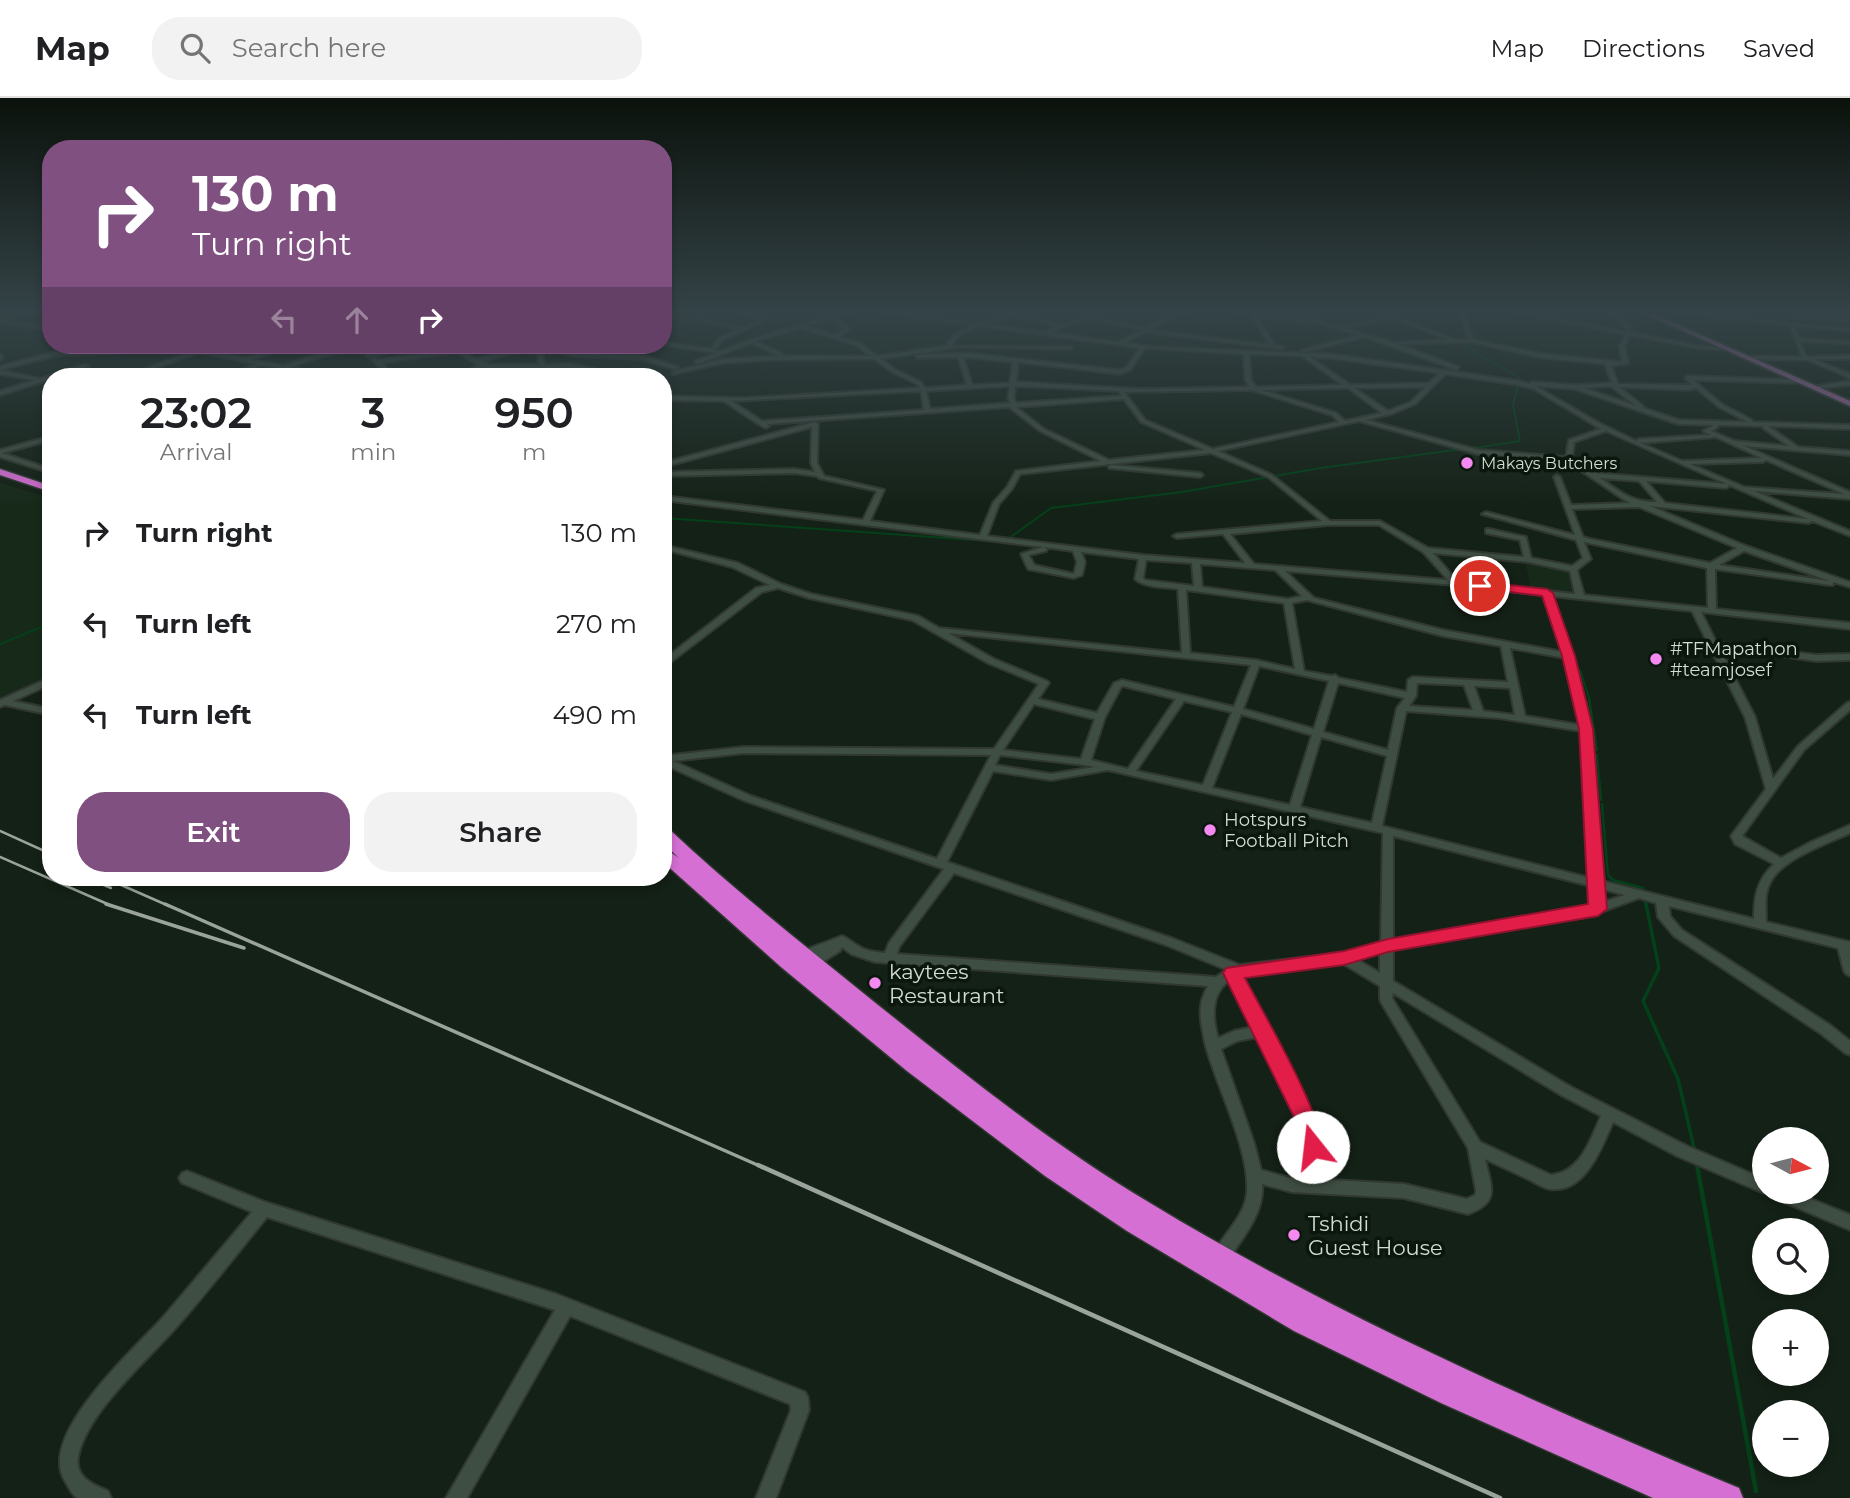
<!DOCTYPE html>
<meta charset="utf-8">
<style>
body{margin:0;font-family:Montserrat,sans-serif;background:#f2f2f2;color:#202124;height:100vh;display:flex;flex-direction:column;font-size:26px;white-space:nowrap}
*{box-sizing:border-box;margin:0}
p{font-size:23px;color:#757577}
.icon{flex:none;width:38px;height:38px;fill:none;stroke:currentColor;stroke-width:2;stroke-linecap:round;stroke-linejoin:round}
.map{position:relative;flex:1;overflow:hidden}
.side{position:absolute;left:42px;top:270px;width:630px;height:518px;display:flex;flex-direction:column;background:#fff;border-radius:28px;box-shadow:0 4px 10px #0003}
.side>*{flex:none}
.guide{position:absolute;left:42px;top:42px;width:630px;height:214px;border-radius:28px;box-shadow:0 4px 10px #0003;background:#7f5080;color:#fff;overflow:hidden}
.needle{width:46px;rotate:97deg}
.tools{position:absolute;left:1752px;top:1029px;display:grid;gap:14px}
.tools a{display:grid;place-items:center;width:77px;height:77px;border-radius:50%;background:#fff;box-shadow:0 4px 10px #0003;font-size:35px}
.pin{position:absolute;display:grid;place-items:center;width:60px;height:60px;color:#fff;margin:-30px;border:4px solid #fff;border-radius:50%;box-shadow:0 2px 7px #0007}
.me{position:absolute;width:77px;margin:-38px;rotate:344deg;stroke-linejoin:round;filter:drop-shadow(0 0 5px #0008)}
.turn{display:flex;align-items:center;gap:24px;height:147px;padding:0 35px;font-size:32px}
.turn .icon{width:91px;height:91px;stroke-width:2.5}
.turn b{display:block;font-size:49px;line-height:60px}
.lanes{display:flex;align-items:center;height:66px;padding:0 35px;background:#0003;justify-content:center;gap:35px;direction:ltr}
.lanes .off{opacity:.35}
.eta{display:flex;justify-content:space-evenly;align-items:center;height:119px;text-align:center}
.eta b{font-size:42px;font-weight:600;line-height:49px}
.cta{display:flex;gap:14px;margin-top:auto;padding:14px 35px}
.cta a{flex:1;height:80px;border-radius:28px;background:#7f5080;color:#fff;font-size:28px;font-weight:600;line-height:80px;text-align:center}
.cta a+a{background:#f2f2f2;color:#202124}
ul{padding:0;list-style:none}
li{display:flex;align-items:center;gap:21px;height:91px;padding:0 35px}
li div{flex:1}
li b{display:block;font-size:26px}
li em{font-style:normal}
header{display:flex;align-items:center;gap:42px;box-sizing:border-box;height:98px;padding:0 35px;background:#fff;border-bottom:2px solid #e0e0e0}
header strong{font-size:33px}
nav{display:flex;gap:38px;margin-inline-start:auto;font-size:24px}
.search{width:490px;height:63px;background:#f2f2f2;display:flex;align-items:center;gap:18px;box-sizing:border-box;padding:0 24px;border-radius:28px;color:#757577;font-size:26px}
.map>svg:first-child{display:block}
.built{fill:#172a1a}
.lines{fill:none;stroke-linecap:round;stroke-linejoin:round}
.stream-far3{stroke:#044019;stroke-width:2}
.stream-far2{stroke:#044019;stroke-width:2.5}
.stream-far1{stroke:#044019;stroke-width:3.5}
.stream{stroke:#044019;stroke-width:4.5}
.minor-casing{stroke:#303831;stroke-width:4}
.major-casing{stroke:#303831;stroke-width:4}
.highway-casing{stroke:#303831;stroke-width:3}
.minor{fill:#3f4e42;fill-rule:evenodd}
.major{fill:#996299;fill-rule:evenodd}
.highway{fill:#d56fd3;fill-rule:evenodd}
.rail-far2{stroke:#9aa49c;stroke-width:2.5}
.rail-far1{stroke:#9aa49c;stroke-width:3.5}
.rail{stroke:#9aa49c;stroke-width:4.5}
.route{fill:#e11d48;stroke:#92132f;stroke-width:2}
.poi-dot{fill:#f389f1;stroke:#0b170d;stroke-width:2.5}
.labels{text-anchor:middle;dominant-baseline:central;stroke-width:7;stroke-linejoin:round;paint-order:stroke}
.far-poi-label{font-size:16px;fill:#d3dcd4;stroke:#0b170d;text-anchor:start}
.poi-label{font-size:18px;fill:#d3dcd4;stroke:#0b170d;text-anchor:start}
.near-poi-label{font-size:21px;fill:#d3dcd4;stroke:#0b170d;text-anchor:start}
</style>
<header>
<strong>Map</strong>
<div class="search"><svg class="icon" aria-label="search" viewBox="0 0 24 24"><circle cx="10" cy="10" r="6"/><path d="M15 15l6 6"/></svg>Search here</div>
<nav><a>Map</a><a>Directions</a><a>Saved</a></nav>
</header>
<div class="map">
<svg width="1850" height="1400" viewBox="0 0 1850 1400">
<rect width="100%" height="100%" fill="#142116"/>
<g class="built">
<polygon points="0,385 51,400 51,580 0,604"/>
<polygon points="1525,461 1573,471 1580,498 1531,493"/>
</g>
<g class="lines">
<g class="stream-far3">
<polyline points="1464,214 1477,246 1463,247 1520,280 1513,307 1520,343 1468,351"/>
<polyline points="1698,214 1749,221"/>
<polyline points="663,420 1004,444 1051,410 1182,394 1321,370 1462,351"/>
<polyline points="0,546 51,525"/>
<polyline points="1580,572 1590,603"/>
</g>
<g class="stream-far2">
<polyline points="1589,601 1597,652"/>
<polyline points="1597,657 1601,702"/>
<polyline points="1602,706 1608,777 1613,782 1643,790"/>
<polyline points="1645,802 1646,808"/>
</g>
<g class="stream-far1">
<polyline points="1646,806 1659,870 1643,903 1678,981 1695,1054"/>
<polyline points="1696,1063 1697,1069"/>
</g>
<polyline class="stream" points="1697,1067 1756,1393"/>
<defs>
<g id="minor">
<polygon points="23,214 32,214 2,221 0,220"/>
<path d="M736 214H743L766 222 723 242 715 252 721 253 749 242 841 214H848L836 218 850 231 839 239 860 245 877 258 946 248C951 237 961 232 972 227L880 214H894L978 225 1007 217 1009 214H1019L1018 215 1059 227 1092 218 1145 230 1178 214H1184L1150 232 1270 247 1251 218 1233 214 1252 215 1310 224 1308 225 1256 218 1274 246 1273 247 1284 249 1282 251 1146 234 1124 245 1154 249 1330 256 1520 283 1529 286 1532 284 1576 287 1612 285 1605 267 1607 266 1543 260 1471 244 1398 246 1459 269 1457 272 1365 239 1304 254 1302 252 1360 237 1311 223 1297 214C1311 214 1324 228 1339 228 1351 228 1376 221 1389 219L1380 214H1386L1456 242H1468L1460 214H1464L1473 242 1543 256 1622 264 1619 246 1623 243 1625 236 1516 214H1526L1626 234 1627 230 1608 214H1613L1631 229 1630 234 1697 248 1730 251 1728 252 1697 250 1629 237 1627 244 1624 247 1628 265 1611 268 1618 286 1693 287 1685 280 1688 278 1803 282 1801 285 1693 282 1723 307 1752 322V324L1850 327V331L1768 328 1798 349 1850 353V357L1744 348 1850 394V401L1754 393 1850 433V438L1812 423 1809 425 1650 408 1746 448 1850 484V489L1833 484V487H1830L1715 471 1716 511 1850 525V531L1701 514 1716 544 1816 557 1850 556V562L1816 563 1719 549 1755 619 1773 681 1798 648 1847 605 1850 604V612L1804 652 1742 738 1781 760 1811 744 1850 727V735C1827 746 1781 761 1770 785 1764 796 1766 811 1766 824L1850 844V878L1846 876 1844 873 1838 850 1669 808 1670 818 1682 832 1830 927 1850 943V957L1845 955 1820 935 1674 838 1658 819 1656 805 1639 800 1598 815 1393 851V883L1571 989 1687 1048 1764 1081V1094H1767L1764 1095 1759 1093 1677 1058 1613 1024C1602 1049 1585 1096 1550 1091 1543 1090 1536 1085 1530 1082 1515 1075 1500 1068 1485 1061 1491 1089 1501 1104 1468 1116L1404 1100 1292 1094 1262 1086C1265 1115 1241 1142 1226 1165L1220 1167 1214 1165 1212 1159C1222 1136 1245 1120 1247 1094 1250 1051 1216 988 1205 945 1203 934 1199 920 1201 908 1201 902 1205 894 1208 888L875 864 851 856 842 849 840 853 813 870 809 872 805 870 803 867 805 864 813 858 801 863 797 861 795 858 797 855 842 838C848 840 851 844 857 847 865 853 875 854 885 855L889 845 944 771 743 702 663 666V658L744 649 994 651 1039 586 988 565 912 522 809 500 778 490 762 494 663 570V562L756 490 770 487 732 469 663 451V447L738 465 781 486 811 496 918 518 939 530 1182 555 1178 491C1165 489 1145 490 1135 481L1139 461 1081 454 1085 464 1082 477 1074 480 1028 471 1021 456 1043 449 663 402V398L863 422 877 393 819 380 817 378 794 375 663 378V374L794 371 815 374 811 365 812 329 663 369V365L815 324 818 326 817 365 824 378 884 392 870 423 980 437 993 405 1007 389 1016 373 1101 363 1040 333 1009 309 767 326 769 328 766 330 758 326 724 303 663 302V298L743 300 920 290 917 286 892 274 874 261 769 262 723 265 673 276V274L723 261 780 258 751 245 697 266 695 263 716 255 663 247V244L711 251 719 240 739 231 698 222V220L743 230 760 222ZM1014 217 1055 228 1047 234 985 226ZM832 220 845 231 835 237 805 228ZM1092 220 1141 232 1118 244 1053 235 1061 229ZM1394 220 1448 242 1397 244 1395 245 1344 230ZM979 228 1140 250 1126 270 1120 272 967 255 915 257 917 260 958 259 967 287 925 290 921 284 896 272 881 261 959 249 1070 251 1072 250 1070 249 951 248 959 237ZM800 230 856 247 870 258H782L783 256 756 243ZM1145 250 1244 256 1245 282 1250 289 1141 291 1016 284 1018 264 1120 276 1130 272ZM1249 256 1302 258 1343 287 1256 289 1251 282ZM963 259 1013 264 1010 285 972 287ZM1310 259 1330 260 1440 275 1429 285 1350 287ZM1445 276 1519 287 1534 291 1601 331 1569 342 1566 359 1478 352 1366 322 1391 316 1415 306ZM1010 288 1008 300 1011 305 930 311 926 293ZM1015 288 1119 293 1122 298 1016 305 1014 300ZM1535 288 1575 291 1678 326 1714 327 1703 333 1711 337 1639 341 1636 343 1599 325ZM1608 288 1612 289 1636 308 1584 290ZM1426 289 1411 304 1388 313 1354 290ZM1619 289 1688 292 1696 290 1719 309 1748 324 1679 322 1643 310V308ZM1348 290 1382 315 1345 323 1336 315 1261 292ZM1252 292 1332 317 1339 324 1213 351 1145 322 1124 294ZM921 293 924 312 762 323 731 303ZM1124 301 1141 324 1205 352 1109 362 1044 331 1016 309ZM1359 323 1478 356 1567 363 1623 401 1630 405 1571 407 1560 379 1557 377 1554 379 1575 437 1486 414 1482 416 1576 442 1583 460 1572 468 1531 460 1526 439 1489 431H1486V435L1520 442 1524 459 1428 450 1380 423H1330L1272 377 1218 353ZM1718 327 1763 328V330L1789 348 1735 343 1711 333 1718 329ZM1606 333 1727 386 1594 375 1572 360 1574 344ZM1716 339 1762 360 1682 363 1640 345ZM1211 355 1268 379 1322 423 1177 436 1173 438 1177 440 1223 436 1245 465 1143 457 987 438 999 406 1012 391 1020 376ZM1766 362 1844 396 1744 389 1690 366 1763 364ZM1600 380 1639 383 1657 404C1630 404 1621 394 1600 380ZM1646 383 1726 390 1728 389 1729 387 1808 421 1665 405ZM1639 409 1737 450 1710 465 1590 441 1583 439 1572 411ZM1328 427H1379L1423 454 1448 482 1254 466 1230 436ZM1584 444 1707 470 1708 510 1584 497 1577 472 1591 461ZM1044 449 1073 453 1077 464 1074 476 1034 467 1029 457 1046 453 1047 451ZM1744 453 1830 483 1719 467ZM1433 455 1528 464 1570 473 1575 496 1457 483ZM1146 462 1192 465 1194 488 1145 482 1143 480ZM1200 466 1275 472 1302 498 1288 501 1202 489ZM1285 473 1455 487 1544 497 1563 554 1443 532 1314 500ZM1186 492 1284 505 1295 571 1256 562 1190 555ZM1552 498 1692 513 1745 619 1766 691 1731 738 1735 746 1774 766C1757 782 1754 798 1754 821L1602 783 1591 631 1573 558ZM1307 502 1443 538 1501 548 1508 584 1413 579 1408 582 1407 594 1339 580 1335 577 1332 578 1304 573 1292 505ZM948 535 1251 567 1234 609 1122 582 1114 585 1097 615 1038 601 1049 585 1047 583 994 561ZM1510 550 1565 560 1580 627 1525 618ZM1259 568 1329 583 1314 631 1243 611ZM1338 585 1405 600 1397 610 1388 652 1323 634ZM1417 585 1464 587 1473 612 1409 608 1416 598ZM1123 588 1176 601 1128 671 1091 662 1105 619 1121 589ZM1474 588 1510 590 1515 617 1483 613ZM1184 603 1232 614 1203 687 1136 673ZM1034 606 1095 621 1081 661 1003 652ZM1406 613 1499 620 1581 633 1590 780 1382 728ZM1241 616 1312 637 1290 707 1212 690ZM1321 639 1387 658 1372 725 1300 709ZM744 655 991 657 937 761 751 698 673 663ZM1000 657 1085 667 1095 669 1051 676 995 667ZM1108 672 1383 735 1381 845 1344 855 1240 867 1174 841 947 764 993 673 1051 682ZM1393 738 1591 788 1592 808 1393 842ZM954 775 1166 847 1227 872 1216 879 897 856 899 849ZM1602 791 1625 797 1603 804ZM1380 854V875L1356 861ZM1342 865 1380 888V900L1381 904 1468 1050 1476 1093 1475 1097 1467 1101 1404 1086 1313 1081 1320 1068V1049L1313 1021 1240 877ZM1230 882 1253 929 1234 933 1218 940C1212 919 1211 895 1230 882ZM1393 895 1561 997 1601 1018C1590 1042 1581 1074 1551 1077L1480 1044 1392 900ZM1258 939C1270 963 1318 1046 1303 1070 1301 1074 1294 1077 1290 1080L1261 1072 1254 1045 1221 951 1237 943Z"/>
<polygon points="1668,214 1686,214 1850,231 1850,233 1794,228 1799,240 1850,244 1850,246 1800,243 1805,257 1809,259 1850,257 1850,261 1813,261 1850,276 1850,280 1808,262 1745,261 1747,258 1802,259 1790,227"/>
<polygon points="1789,217 1850,221 1850,223 1791,219"/>
<polygon points="0,222 51,230 51,232 0,224"/>
<polygon points="145,247 152,247 127,254 54,258 0,272 0,268 54,254 127,252"/>
<polygon points="171,247 179,247 246,260 285,247 291,247 252,262 284,268 319,256 363,247 371,247 320,259 290,269 310,273 363,276 365,278 310,277 284,271 263,278 257,278 278,270 262,267 231,278 224,278 258,266 199,254 132,278 126,278 195,253"/>
<polygon points="414,247 422,247 369,259 366,257"/>
<path d="M443 247C449 247 453 251 459 251 472 252 486 246 499 247L462 254 476 261 531 247 534 249H548L573 254 641 257 678 269 675 271 641 261 573 258 548 251H537L543 257 544 267 569 266 620 276 617 278 569 270H545L558 278H552L539 270 488 271 483 269 461 278H455L479 267 456 254 381 265 395 278H389L371 261 374 259 378 262 451 252ZM530 251 538 257 539 267H489L481 263Z"/>
<polygon points="0,256 3,260 0,262"/>
<polygon points="84,267 89,268 59,278 51,278 51,281 0,297 0,293 35,282 0,276 0,272 40,281"/>
<polygon points="1850,283 1850,287 1814,291 1811,289"/>
<polygon points="49,309 51,310 51,314 46,311"/>
<polygon points="51,338 51,342 2,355 51,371 51,375 0,359 0,352"/>
<polygon points="1111,367 1200,375 1203,377 1200,379 1109,370 1109,368"/>
<polygon points="51,579 51,586 13,603 51,611 51,617 5,607 0,609 0,602"/>
<path d="M187 1073 265 1104 556 1196 805 1294 808 1300 809 1312 776 1400H756L791 1312 790 1306 570 1218 467 1400H446L555 1212 267 1119C236 1157 206 1196 174 1232 145 1264 85 1317 78 1360 75 1380 94 1387 108 1393L111 1400C101 1400 87 1400 78 1400 72 1398 69 1389 65 1383 36 1337 137 1249 165 1217 194 1183 223 1148 252 1114L182 1085 179 1080 182 1075Z"/>
<polygon points="1769,1094 1794,1094 1850,1117 1850,1132 1772,1099"/>
</g>
<polygon id="major" points="1641,214 1649,214 1850,303 1850,308"/>
<g id="highway">
<polygon points="0,371 51,388 51,394 0,377"/>
<path d="M663 730 669 731C734 792 804 847 873 903 963 975 1051 1046 1150 1105 1338 1219 1537 1306 1739 1390L1743 1400H1653L1441 1305 1294 1233 1127 1133 1045 1078 907 973 781 869 663 764V749L679 760 663 745Z"/>
</g>
</defs>
<use href="#minor" class="minor-casing"/>
<use href="#major" class="major-casing"/>
<use href="#highway" class="highway-casing"/>
<use href="#minor" class="minor"/>
<use href="#major" class="major"/>
<use href="#highway" class="highway"/>
<g class="rail-far2">
<polyline points="0,733 51,756"/>
<polyline points="0,759 112,808"/>
<polyline points="85,779 111,790"/>
<polyline points="103,779 169,808"/>
</g>
<g class="rail-far1">
<polyline points="106,806 244,850"/>
<polyline points="165,806 762,1069"/>
</g>
<polyline class="rail" points="758,1067 1500,1400"/>
</g>
<linearGradient id="sky" x2="0" y2="1"><stop stop-color="#0b120c"/><stop offset="0.52" stop-color="#344347"/><stop offset="1" stop-color="#344347" stop-opacity="0"/></linearGradient>
<rect width="1850" height="410" fill="url(#sky)"/>
<path class="route" d="M1480 484 1547 491 1553 495 1575 558 1593 631 1607 811 1598 818 1388 854 1344 867 1245 880C1260 909 1332 1032 1321 1056L1313 1059 1305 1056 1295 1021 1223 875 1226 870 1344 853 1388 841 1588 806 1579 631 1562 558 1542 498 1476 490V485Z"/>
<g class="poi-dot">
<circle cx="1467" cy="365" r="7"/>
<circle cx="1656" cy="561" r="7"/>
<circle cx="1210" cy="732" r="7"/>
<circle cx="875" cy="885" r="7"/>
<circle cx="1294" cy="1137" r="7"/>
</g>
<g class="labels">
<g class="far-poi-label">
<text x="1481" y="365">Makays Butchers</text>
</g>
<g class="poi-label">
<text x="1670" y="551">#TFMapathon<tspan x="1670" dy="21">#teamjosef</tspan></text>
<text x="1224" y="722">Hotspurs<tspan x="1224" dy="21">Football Pitch</tspan></text>
</g>
<g class="near-poi-label">
<text x="889" y="873">kaytees<tspan x="889" dy="24">Restaurant</tspan></text>
<text x="1308" y="1125">Tshidi<tspan x="1308" dy="24">Guest House</tspan></text>
</g>
</g>
</svg>
<div class="tools">
<a><svg class="needle" viewBox="-14 -14 28 28"><path d="M0-13l5 13h-10z" fill="#e53935"/><path d="M0 13l5-13h-10z" fill="#757577"/></svg></a>
<a><svg class="icon" aria-label="search" viewBox="0 0 24 24"><circle cx="10" cy="10" r="6"/><path d="M15 15l6 6"/></svg></a>
<a>+</a>
<a>−</a>
</div>
<div class="pin" style="left:1480px;top:488px;background:#d93025"><svg class="icon" aria-label="arrive" viewBox="0 0 24 24"><path d="M6 21V4h12l-3 4 3 4H6"/></svg></div>
<svg class="me" style="left:1313px;top:1049px" viewBox="-20 -20 40 40"><circle r="19" fill="#fff"/><path d="M0-13L10 11 0 6-10 11z" fill="#e11d48"/></svg>
<div class="guide">
<div class="turn"><svg class="icon" aria-label="right" viewBox="0 0 24 24"><path d="M7 20v-9h11M14 6l5 5-5 5"/></svg><div><b>130 m</b>Turn right</div></div>
<div class="lanes"><svg class="icon off" aria-label="left" viewBox="0 0 24 24"><path d="M17 20v-9H6M10 6l-5 5 5 5"/></svg><svg class="icon off" aria-label="ahead" viewBox="0 0 24 24"><path d="M12 20V5M6 11l6-6 6 6"/></svg><svg class="icon" aria-label="right" viewBox="0 0 24 24"><path d="M7 20v-9h11M14 6l5 5-5 5"/></svg></div>
</div>
<section class="side">
<div class="eta">
<div><b>23:02</b><p>Arrival</p></div>
<div><b>3</b><p>min</p></div>
<div><b>950</b><p>m</p></div>
</div>
<ul>
<li><svg class="icon" aria-label="right" viewBox="0 0 24 24"><path d="M7 20v-9h11M14 6l5 5-5 5"/></svg><div><b>Turn right</b></div><em>130 m</em></li>
<li><svg class="icon" aria-label="left" viewBox="0 0 24 24"><path d="M17 20v-9H6M10 6l-5 5 5 5"/></svg><div><b>Turn left</b></div><em>270 m</em></li>
<li><svg class="icon" aria-label="left" viewBox="0 0 24 24"><path d="M17 20v-9H6M10 6l-5 5 5 5"/></svg><div><b>Turn left</b></div><em>490 m</em></li>
</ul>
<div class="cta"><a>Exit</a><a>Share</a></div>
</section>
</div>
